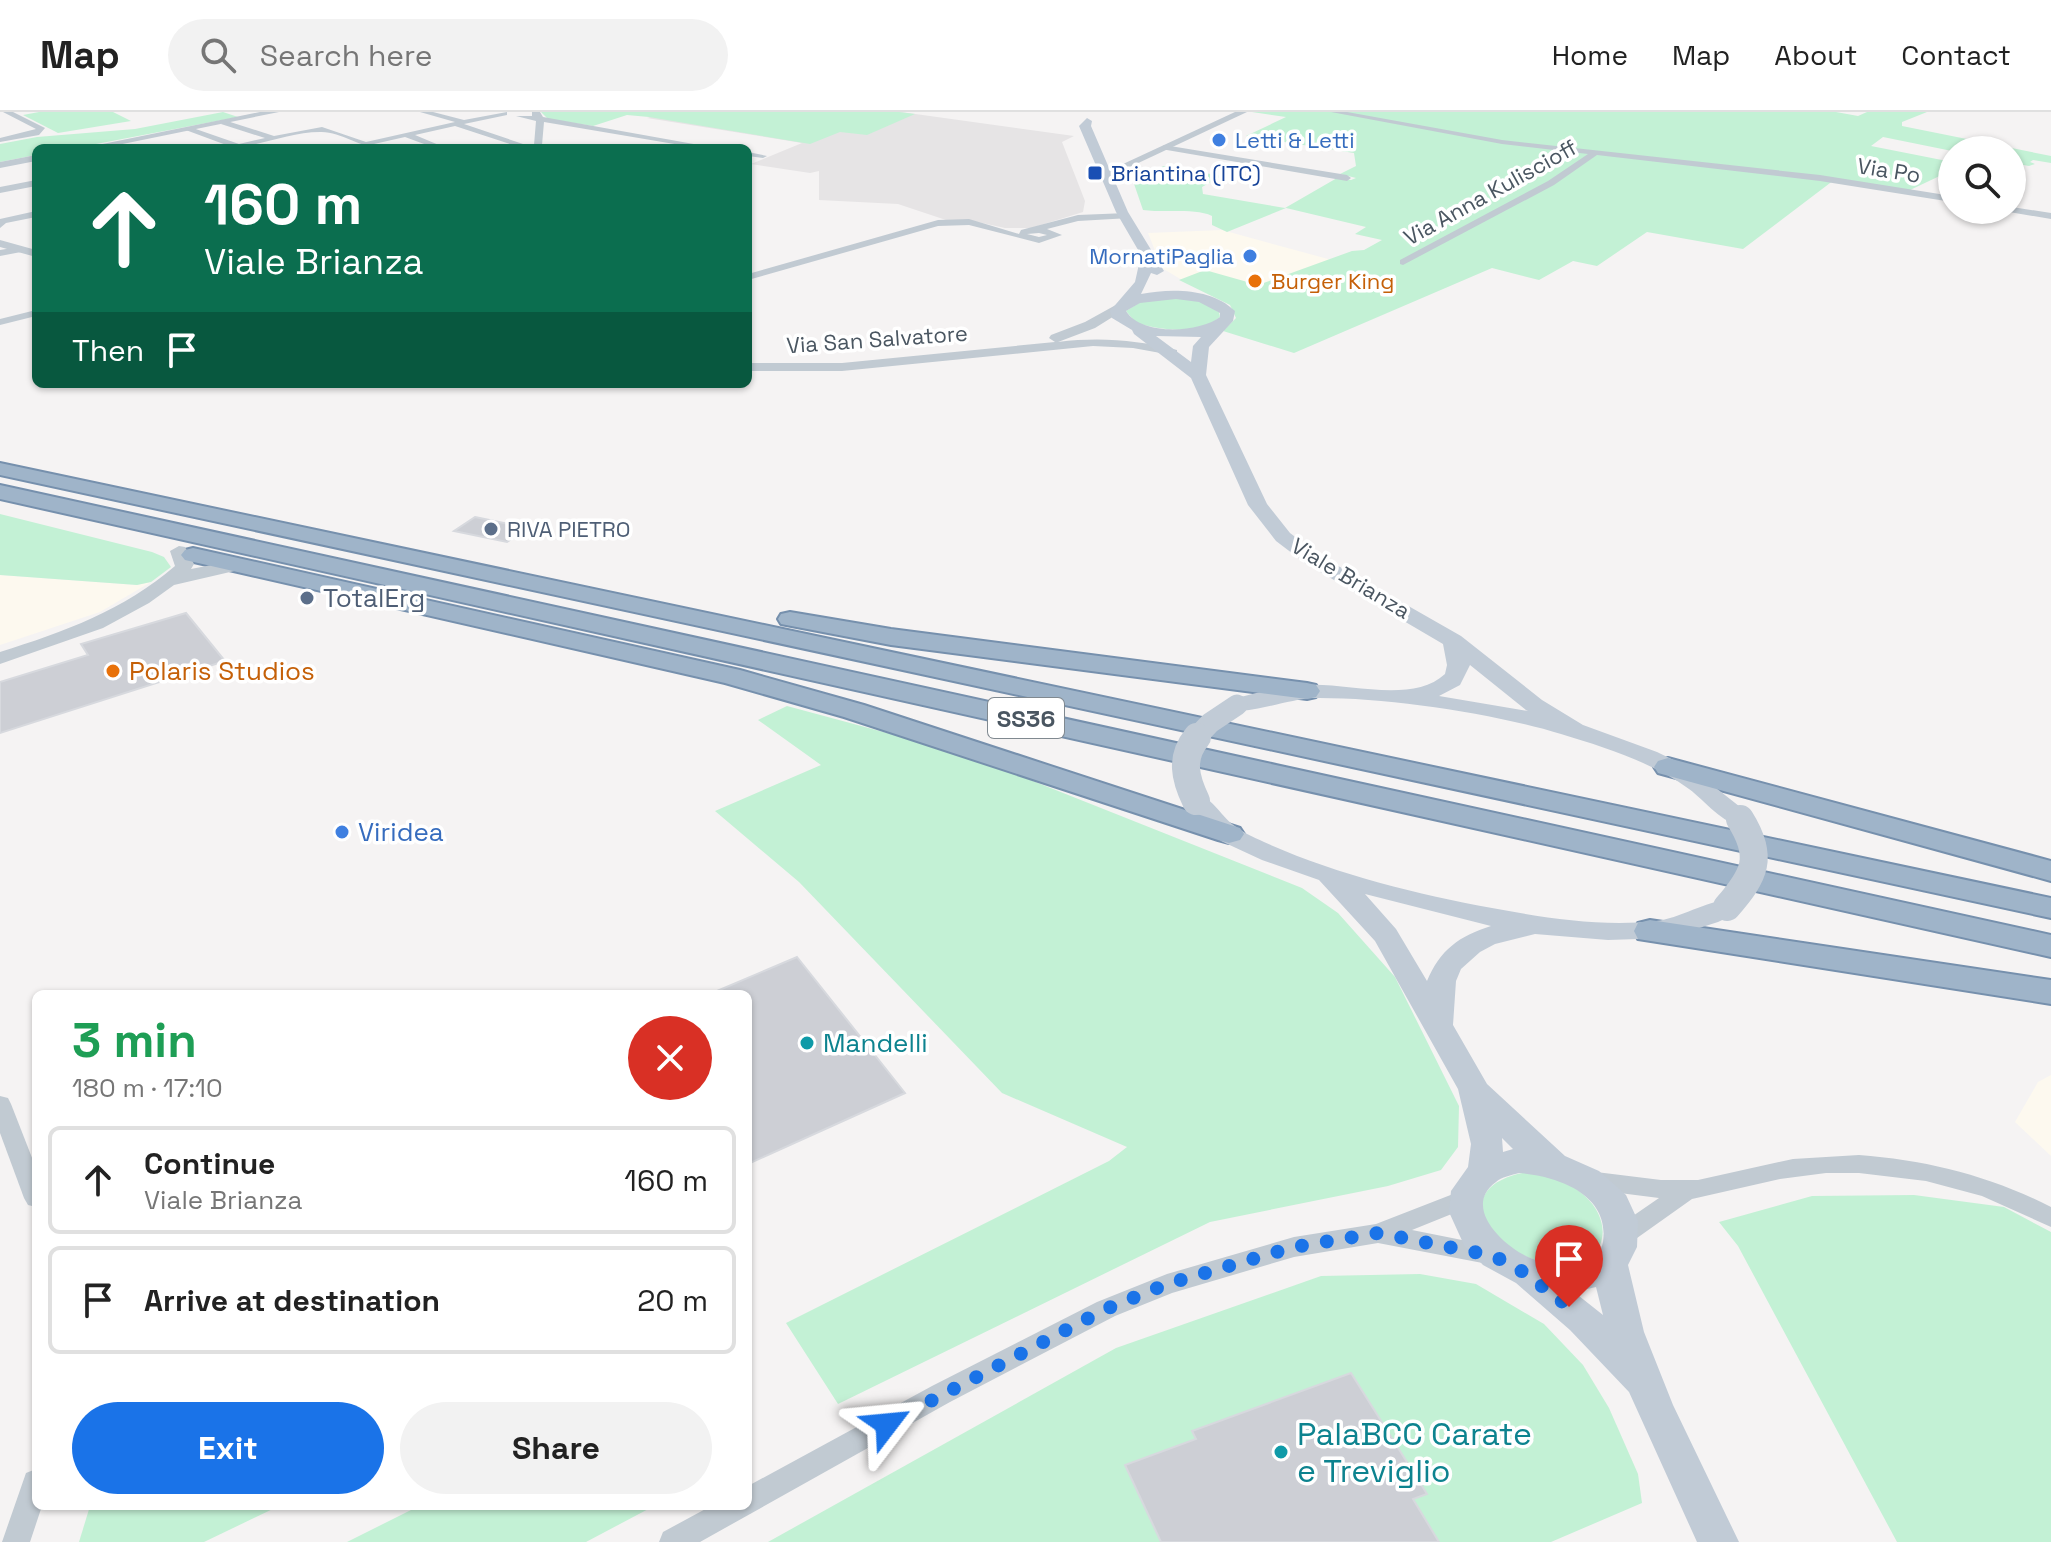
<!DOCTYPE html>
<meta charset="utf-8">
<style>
body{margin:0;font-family:"Space Grotesk",sans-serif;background:#f2f2f2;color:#222;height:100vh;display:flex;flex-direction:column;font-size:30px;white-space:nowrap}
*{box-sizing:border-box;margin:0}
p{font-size:26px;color:#767676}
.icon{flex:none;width:44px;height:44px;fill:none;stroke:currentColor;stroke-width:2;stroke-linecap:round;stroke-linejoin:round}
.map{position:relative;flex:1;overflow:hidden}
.side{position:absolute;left:32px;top:878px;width:720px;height:520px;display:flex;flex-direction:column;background:#fff;border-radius:12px;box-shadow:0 2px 6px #0004}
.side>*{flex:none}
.top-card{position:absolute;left:32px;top:32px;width:720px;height:244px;border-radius:12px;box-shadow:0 2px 6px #0004;background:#0b6e4f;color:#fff;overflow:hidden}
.fabs{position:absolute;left:1938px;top:24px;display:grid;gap:16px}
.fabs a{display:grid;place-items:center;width:88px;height:88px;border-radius:50%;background:#fff;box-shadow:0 2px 6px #0004;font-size:40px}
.pin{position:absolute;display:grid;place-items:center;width:68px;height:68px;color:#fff;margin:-82px -34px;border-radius:50% 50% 50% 0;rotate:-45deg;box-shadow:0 0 8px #0007}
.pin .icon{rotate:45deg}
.me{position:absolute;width:88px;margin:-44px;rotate:61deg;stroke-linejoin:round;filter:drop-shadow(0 0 6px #0008)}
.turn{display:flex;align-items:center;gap:28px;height:168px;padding:0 40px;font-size:36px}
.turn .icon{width:104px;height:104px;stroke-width:2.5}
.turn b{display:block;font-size:56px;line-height:68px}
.then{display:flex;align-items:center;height:76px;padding:0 40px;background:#0003;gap:16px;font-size:30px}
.round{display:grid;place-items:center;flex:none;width:84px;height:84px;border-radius:42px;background:#f2f2f2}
.summary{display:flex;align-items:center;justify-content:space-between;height:136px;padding:0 40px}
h1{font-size:48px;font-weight:700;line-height:60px;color:#1e9e55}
.cta{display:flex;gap:16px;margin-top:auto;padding:16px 40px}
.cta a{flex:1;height:92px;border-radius:48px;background:#1a73e8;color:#fff;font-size:32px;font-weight:700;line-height:92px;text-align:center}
.cta a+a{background:#f2f2f2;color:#222}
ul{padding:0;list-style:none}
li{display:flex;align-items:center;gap:24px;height:108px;margin:0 16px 12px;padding:0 24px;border:4px solid #e0e0e0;border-radius:12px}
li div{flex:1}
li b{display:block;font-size:30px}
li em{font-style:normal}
header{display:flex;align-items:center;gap:48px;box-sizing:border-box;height:112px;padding:0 40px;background:#fff;border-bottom:2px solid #e0e0e0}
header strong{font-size:38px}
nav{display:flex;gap:44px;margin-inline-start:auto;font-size:28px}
.search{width:560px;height:72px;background:#f2f2f2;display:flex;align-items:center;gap:20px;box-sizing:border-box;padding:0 28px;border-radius:44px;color:#767676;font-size:30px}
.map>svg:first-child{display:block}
.commercial{fill:#fdf9ef}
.education{fill:#e6e4e5}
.green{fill:#c3f1d5}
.building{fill:#cdcfd5;stroke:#d7d9de;stroke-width:2}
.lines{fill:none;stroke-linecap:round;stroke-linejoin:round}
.trunk-casing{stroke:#7690ad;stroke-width:4}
.minor{fill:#c1cad2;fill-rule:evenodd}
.tertiary{fill:#c1cad2;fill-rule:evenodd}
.secondary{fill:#c1cbd6;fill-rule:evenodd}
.trunk{fill:#9fb4c9;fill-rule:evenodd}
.secondary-bridge-far1{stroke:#c1cbd6;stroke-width:21}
.secondary-bridge{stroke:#c1cbd6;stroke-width:28}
.route{stroke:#1a73e8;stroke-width:14;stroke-dasharray:0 25.2}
.shop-dot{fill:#3f7fe0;stroke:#fff;stroke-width:3}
.transit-dot{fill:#1a4fb4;stroke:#fff;stroke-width:3}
.food-dot{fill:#e8710a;stroke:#fff;stroke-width:3}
.service-dot{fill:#5c6f8a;stroke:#fff;stroke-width:3}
.culture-dot{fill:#0f9aa8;stroke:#fff;stroke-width:3}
.labels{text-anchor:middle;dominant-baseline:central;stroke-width:7;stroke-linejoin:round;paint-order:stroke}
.far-shop-label{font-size:22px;fill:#366cbe;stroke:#fff;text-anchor:start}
.far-street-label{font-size:22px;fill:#4a5661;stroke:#fff}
.far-transit-label{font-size:22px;fill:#164399;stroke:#fff;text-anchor:start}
.far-food-label{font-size:22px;fill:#c56008;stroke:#fff;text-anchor:start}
.far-service-label{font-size:22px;fill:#4e5e75;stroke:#fff;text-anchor:start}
.shield{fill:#fff;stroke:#808990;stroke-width:2}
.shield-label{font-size:24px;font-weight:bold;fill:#4a5661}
.service-label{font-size:26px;fill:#4e5e75;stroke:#fff;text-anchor:start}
.food-label{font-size:26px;fill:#c56008;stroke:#fff;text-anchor:start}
.shop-label{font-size:26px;fill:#366cbe;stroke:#fff;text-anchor:start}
.culture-label{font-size:26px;fill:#0d838f;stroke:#fff;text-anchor:start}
.near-culture-label{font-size:32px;fill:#0d838f;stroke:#fff;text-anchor:start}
</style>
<header>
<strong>Map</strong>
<div class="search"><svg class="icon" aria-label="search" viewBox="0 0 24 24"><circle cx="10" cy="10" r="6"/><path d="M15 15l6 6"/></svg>Search here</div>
<nav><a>Home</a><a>Map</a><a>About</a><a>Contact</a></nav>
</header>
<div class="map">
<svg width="2051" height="1430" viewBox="0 0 2051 1430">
<rect width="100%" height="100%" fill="#f5f3f3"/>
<g class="commercial">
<polygon points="1222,118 1328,147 1349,160 1286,190 1192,174 1162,156 1148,121"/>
<polygon points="0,463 137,473 151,470 100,500 0,533"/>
<polygon points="2051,963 2051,1044 2015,1010 2038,970"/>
</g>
<polygon class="education" points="665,0 901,0 1074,24 1062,30 1085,89 1083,100 1031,116 1005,116 973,109 946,108 898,92 819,88 819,59 810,61 751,52 802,31 647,6"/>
<g class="green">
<polygon points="39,0 113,0 131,9 58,21 23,3"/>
<polygon points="223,0 238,5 75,36 36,36 36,43 0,50 0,32 37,25 135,17"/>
<polygon points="541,0 899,0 915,2 867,23 840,20 810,32 649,5 627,3 593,14 548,7"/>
<path d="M1252 0H1836L1858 4 1867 0H1927L1902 10V14L2051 44V51L2033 48 2030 50 2035 52 2029 54 2012 51V38L1952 39 1883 25 1871 34 1952 50V62L1946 61 1910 78 1834 68 1743 137 1647 120 1597 154 1573 149 1539 168 1492 156 1294 241 1223 219 1236 206 1230 193 1179 168 1205 158 1258 173 1352 139 1364 138 1382 128 1355 122 1366 115 1286 96 1227 120 1212 113V104C1195 96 1164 101 1143 98L1132 66 1164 54 1222 64 1202 75 1203 82 1285 96 1337 66 1351 68 1356 66 1340 62 1356 54 1354 41 1246 24 1286 5Z"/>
<path d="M1169 185 1200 189 1219 200 1220 205C1197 224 1162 218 1136 211L1126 199 1144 188Z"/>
<polygon points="0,402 152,440 164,445 171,455 151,470 137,473 0,463"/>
<polygon points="787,594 965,642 1302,776 1338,801 1395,865 1459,994 1458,1035 1441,1058 1388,1074 1210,1110 838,1292 786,1211 1109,1049 1127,1035 1002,981 799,770 715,699 821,653 758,608"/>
<path d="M1530 1060C1634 1076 1621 1184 1525 1144 1508 1137 1492 1125 1485 1108 1471 1076 1507 1062 1530 1060Z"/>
<polygon points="1914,1083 2004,1095 2051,1120 2051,1430 1897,1430 1738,1134 1719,1110 1812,1084"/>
<polygon points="1420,1162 1476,1172 1544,1212 1583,1253 1609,1296 1638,1362 1642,1391 1551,1430 768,1430 1116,1236 1321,1164"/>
<polygon points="90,1394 279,1394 204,1430 79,1430"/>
<polygon points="419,1394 654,1394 586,1430 347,1430"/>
</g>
<g class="building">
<polygon points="475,405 528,416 507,430 454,419"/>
<polygon points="186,501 225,549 0,621 0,570 88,543 81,532"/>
<polygon points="797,845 905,981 748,1052 748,882 710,882"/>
<polygon points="1351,1261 1427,1382 1413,1387 1439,1430 1161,1430 1125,1353 1196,1327 1192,1319"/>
</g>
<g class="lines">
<defs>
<g id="trunk">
<polygon points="0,351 2051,786 2051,806 0,363"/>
<polygon points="0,373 2051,823 2051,845 0,387"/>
<polygon points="193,436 740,558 864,593 1240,716 1244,722 1240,728 1229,731 1218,728 844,605 725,571 185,448 181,443 185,438"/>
<polygon points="790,500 891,517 1307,571 1316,573 1320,579 1316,585 1307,587 891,533 781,512 778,507 781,502"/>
<polygon points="1668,646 2051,749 2051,769 1658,661 1654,655 1658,649"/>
<polygon points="1650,808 2051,868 2051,892 1638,827 1634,819 1638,811"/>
</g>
</defs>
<use href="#trunk" class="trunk-casing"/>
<g class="minor">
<polygon points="3,0 13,0 45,16 39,23 0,30 0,26 36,17"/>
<path d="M420 0H433L464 8 507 0V3L464 12 526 33 519 35 455 14 415 23 446 36H435L405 25 374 32 381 36C360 36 340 19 320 20 288 20 257 36 225 36L229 34 183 17 190 15 239 32 265 26 221 12 224 8 274 24 322 15 366 30 455 10Z"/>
<polygon points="532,0 540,0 543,5 716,36 698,36 544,10 542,33 538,35 534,33 536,9 516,4 532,4"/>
<polygon points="1331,0 1347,0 1502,28 1820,63 1952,84 1952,90 1820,69 1597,43 1554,73 1403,153 1400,152 1400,148 1548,69 1588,42 1502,32"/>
<polygon points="1164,33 1347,63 1351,66 1347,69 1161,37"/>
<polygon points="748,40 767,44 763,46 748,44"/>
<polygon points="36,68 36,74 0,81 0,75"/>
<polygon points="2012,95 2051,101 2051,107 2009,100"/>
<polygon points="36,99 36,105 6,111 0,116 0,107"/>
<path d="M1127 101 1130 106 1078 109 1047 117 1062 123 1039 131 969 113 938 114 748 168V162L938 108 969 107 1019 122 1021 118 1078 103ZM1039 121 1047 123 1039 125 1027 122Z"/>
<polygon points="18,135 23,138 21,140 0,144 0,138"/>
<polygon points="36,198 36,204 0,213 0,207"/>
<polygon points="0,984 8,986 11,992 36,1056 36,1095 28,1093 24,1086 0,1021"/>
<path d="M1859 1043C1927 1048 1990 1064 2051 1095V1115L1982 1084 1926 1069 1859 1061H1826L1780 1067 1692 1087 1630 1131 1622 1134 1614 1131 1610 1124 1614 1117 1659 1086 1588 1077 1580 1074 1576 1068 1580 1062 1588 1059 1661 1068H1698L1793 1047Z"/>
<polygon points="1466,1077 1474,1079 1478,1086 1474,1093 1412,1118 1502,1136 1505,1143 1502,1150 1493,1153 1378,1131 1294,1145 1172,1181 1115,1204 950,1290 700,1430 659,1430 663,1420 711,1394 748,1394 748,1374 932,1274 1097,1190 1167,1162 1294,1125 1376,1112"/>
<polygon points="36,1357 36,1394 42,1394 30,1430 2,1430 26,1361"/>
</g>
<g class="tertiary">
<polygon points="260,0 279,0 103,36 83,36"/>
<polygon points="1235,0 1247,0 1117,61 1108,59"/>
<polygon points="36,43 36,49 0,56 0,50"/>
<polygon points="0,128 36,138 36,145 0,135"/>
<path d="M1123 189 1129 193 1127 196 1095 216 1058 230C1100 225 1136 228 1177 238V244L1133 236 1093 234 842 259H748V251H842L1055 230 1049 226 1051 223 1085 210Z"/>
<path d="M179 434 185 435 194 452 191 457 237 448 246 453 243 457 174 473 149 491 103 516 0 552V540C64 520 124 498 175 454L170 439Z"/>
</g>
<g class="secondary">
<path d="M1087 6 1092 9 1091 14 1128 100 1164 159 1157 163 1151 161 1141 182C1171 176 1212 176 1235 199L1233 209 1209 235 1206 263 1267 392 1290 421 1319 443 1461 524 1542 588 1583 613 1657 640 1692 657 1749 702 1753 707 1749 712C1726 718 1707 690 1689 677 1652 650 1604 635 1561 622 1492 601 1385 585 1313 586 1289 587 1247 603 1229 598L1225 593 1229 588C1255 581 1281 574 1308 573 1349 571 1413 592 1445 562L1447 553 1443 532 1305 451 1276 429 1248 393 1191 266 1134 222 1132 218 1112 206 1110 199 1135 170 1141 143 1116 100 1079 14ZM1176 187 1199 190 1220 201V205C1199 221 1141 224 1126 199L1140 191ZM1156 224 1201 225 1193 234 1191 250ZM1470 553 1526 598 1528 599 1439 584 1460 573Z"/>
<path d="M1196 681C1211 685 1220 702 1232 712 1242 720 1253 725 1264 730 1335 762 1416 782 1492 796 1545 806 1602 815 1656 809 1681 807 1715 783 1737 789L1741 795 1737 801 1718 810 1668 826 1608 828 1535 822 1495 832 1480 840 1461 857 1456 869 1453 913 1487 972 1565 1044 1599 1059 1626 1083 1638 1109 1637 1135 1628 1153 1644 1220 1673 1293 1739 1430H1697L1629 1280 1570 1218 1516 1171 1483 1153 1464 1133 1449 1100 1451 1079 1468 1055 1471 1032 1458 977 1375 829 1319 768 1262 748 1221 729 1183 689 1187 684ZM1365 782 1491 814C1459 824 1440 838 1427 869L1396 817ZM1502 1026 1513 1037 1503 1040ZM1519 1061C1557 1064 1610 1082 1603 1130 1602 1139 1592 1148 1582 1150 1566 1153 1549 1152 1533 1147 1507 1138 1460 1096 1496 1070 1501 1065 1512 1063 1519 1061ZM1596 1175 1603 1203 1574 1180Z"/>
</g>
<use href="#trunk" class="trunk"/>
<polyline class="secondary-bridge-far1" points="1195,627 1210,611 1237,593"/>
<g class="secondary-bridge">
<path d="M1196 689C1185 666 1180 646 1197 625"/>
<path d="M1727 795C1755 763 1764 745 1740 707"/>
</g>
</g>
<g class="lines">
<polyline class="route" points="887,1312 1106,1197 1167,1172 1294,1135 1378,1121 1494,1144 1525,1161 1569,1195"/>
</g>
<g class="shop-dot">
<circle cx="1219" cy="28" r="8"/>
<circle cx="1250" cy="144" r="8"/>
<circle cx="342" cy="720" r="8"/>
</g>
<rect class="transit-dot" x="1087" y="53" width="16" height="16" rx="4"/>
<g class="food-dot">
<circle cx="1255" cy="169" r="8"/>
<circle cx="113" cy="559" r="8"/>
</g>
<g class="service-dot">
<circle cx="491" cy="417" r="8"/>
<circle cx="307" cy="486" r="8"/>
</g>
<g class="culture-dot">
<circle cx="807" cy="931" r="8"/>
<circle cx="1281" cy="1340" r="8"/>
</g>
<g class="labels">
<g class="far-shop-label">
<text x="1235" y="28">Letti &amp; Letti</text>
<text x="1234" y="144" text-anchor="end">MornatiPaglia</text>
</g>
<g class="far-street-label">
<text transform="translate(1889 58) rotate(9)">Via Po</text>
<text transform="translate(1490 80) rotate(-29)">Via Anna Kuliscioff</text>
<text transform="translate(877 227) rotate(-4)">Via San Salvatore</text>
<text transform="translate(1351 466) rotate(31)">Viale Brianza</text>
</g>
<g class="far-transit-label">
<text x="1111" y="61">Briantina (ITC)</text>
</g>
<g class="far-food-label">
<text x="1271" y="169">Burger King</text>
</g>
<g class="far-service-label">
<text x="507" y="417">RIVA PIETRO</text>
</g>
<rect class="shield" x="988" y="586" width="76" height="40" rx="6"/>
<g class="shield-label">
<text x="1026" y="606">SS36</text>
</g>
<g class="service-label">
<text x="323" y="486">TotalErg</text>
</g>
<g class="food-label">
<text x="129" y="559">Polaris Studios</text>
</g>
<g class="shop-label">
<text x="358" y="720">Viridea</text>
</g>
<g class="culture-label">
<text x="823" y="931">Mandelli</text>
</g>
<g class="near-culture-label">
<text x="1297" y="1322">PalaBCC Carate<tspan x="1297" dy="37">e Treviglio</tspan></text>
</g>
</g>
</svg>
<div class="fabs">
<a><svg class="icon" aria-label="search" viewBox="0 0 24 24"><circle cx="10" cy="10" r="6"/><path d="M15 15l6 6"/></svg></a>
</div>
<div class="pin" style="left:1569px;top:1195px;background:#d93025"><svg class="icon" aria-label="arrive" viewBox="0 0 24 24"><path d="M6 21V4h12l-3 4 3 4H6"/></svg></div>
<svg class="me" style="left:887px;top:1312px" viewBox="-20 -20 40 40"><path d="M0-17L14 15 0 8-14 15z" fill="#1a73e8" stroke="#fff" stroke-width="4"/></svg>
<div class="top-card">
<div class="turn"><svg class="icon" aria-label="ahead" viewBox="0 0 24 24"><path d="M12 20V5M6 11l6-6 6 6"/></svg><div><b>160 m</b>Viale Brianza</div></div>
<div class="then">Then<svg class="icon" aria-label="arrive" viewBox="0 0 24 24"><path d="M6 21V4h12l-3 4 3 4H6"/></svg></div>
</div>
<section class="side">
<div class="summary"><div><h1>3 min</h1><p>180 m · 17:10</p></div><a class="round" style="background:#d93025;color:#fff"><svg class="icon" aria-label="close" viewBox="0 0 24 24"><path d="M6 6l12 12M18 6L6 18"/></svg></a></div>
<ul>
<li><svg class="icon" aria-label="ahead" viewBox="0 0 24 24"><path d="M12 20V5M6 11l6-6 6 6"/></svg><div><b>Continue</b><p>Viale Brianza</p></div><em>160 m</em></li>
<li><svg class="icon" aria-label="arrive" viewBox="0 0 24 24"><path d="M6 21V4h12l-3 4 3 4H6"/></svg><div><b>Arrive at destination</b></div><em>20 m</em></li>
</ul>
<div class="cta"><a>Exit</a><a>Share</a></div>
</section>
</div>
